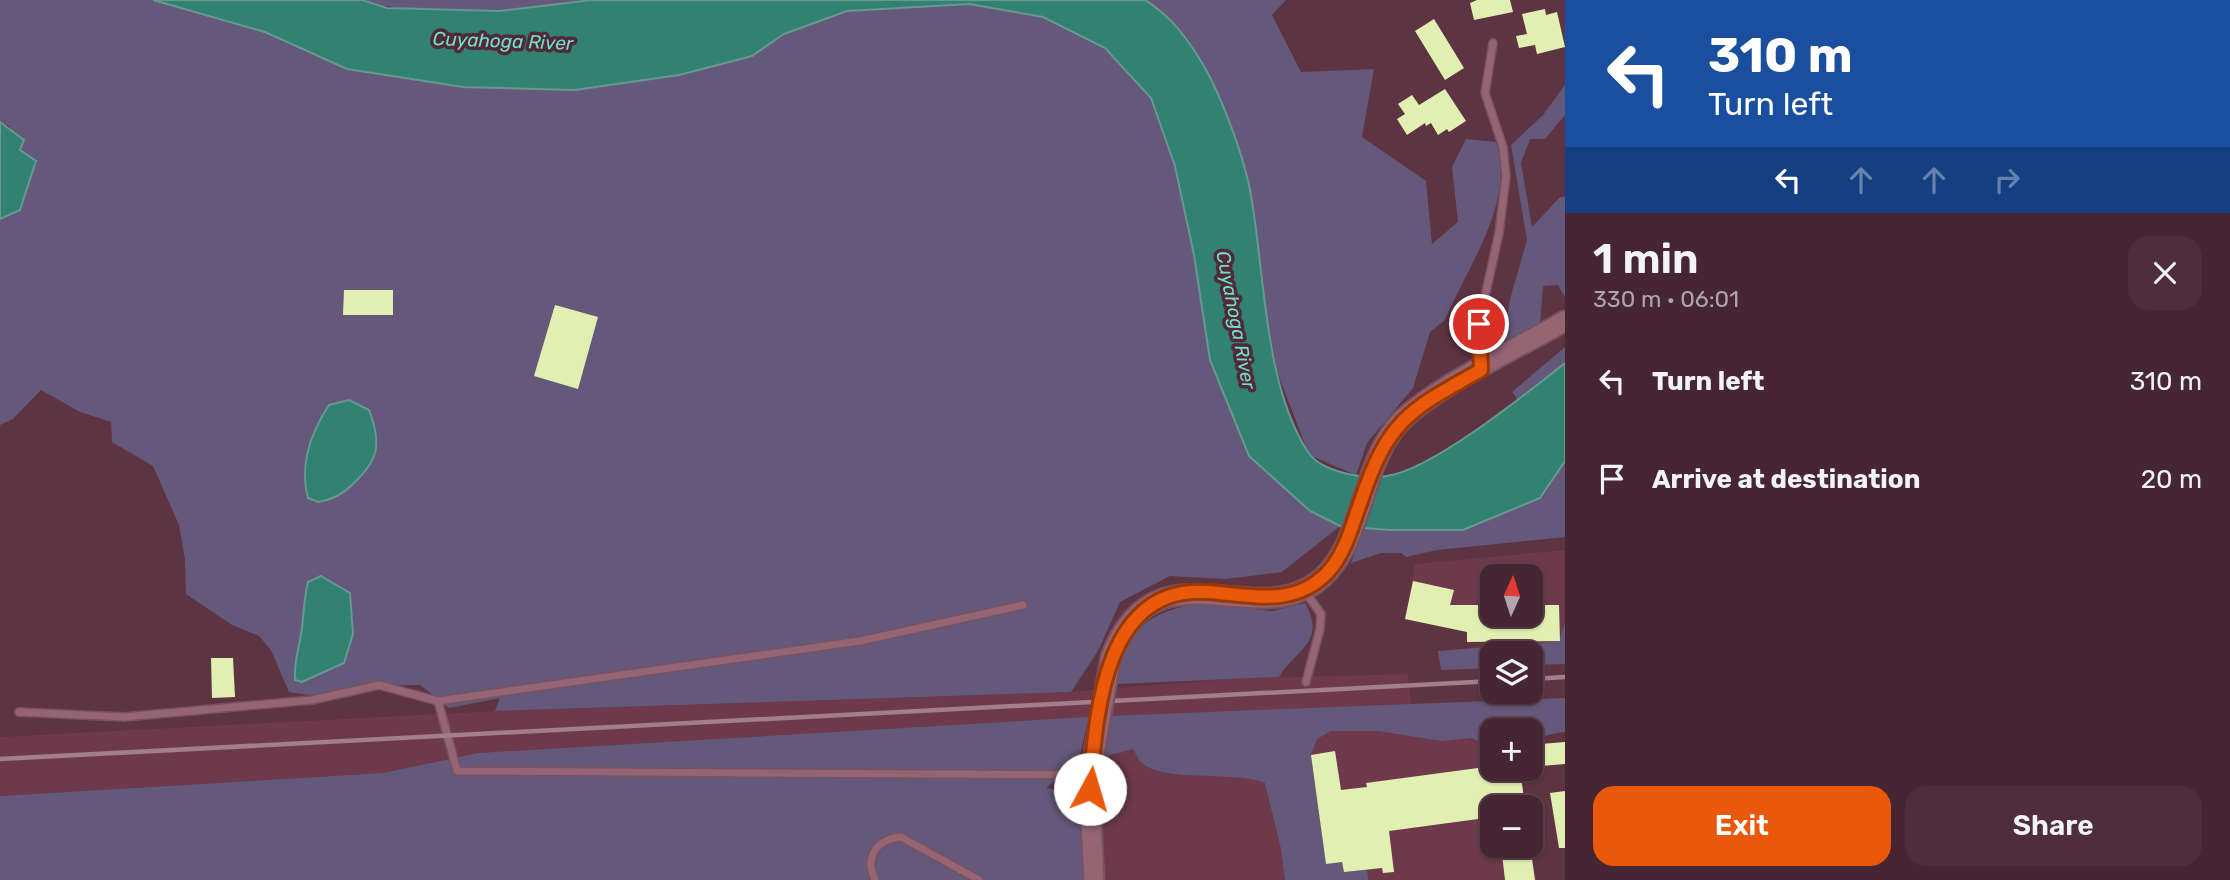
<!DOCTYPE html>
<meta charset="utf-8">
<style>
body{margin:0;font-family:Rubik,sans-serif;background:#4d2e3a;color:#f1f3f6;height:100vh;display:flex;flex-direction:column;font-size:26px;white-space:nowrap}
*{box-sizing:border-box;margin:0}
p{font-size:23px;color:#b0a5ac}
.icon{flex:none;width:38px;height:38px;fill:none;stroke:currentColor;stroke-width:2;stroke-linecap:round;stroke-linejoin:round}
.map{position:relative;flex:1;overflow:hidden}
.sheet{display:flex;flex-direction:column;background:#462632;width:665px}
.sheet>*{flex:none}
.guide{background:#1a4fa0;color:#fff;overflow:hidden}
.needle{width:46px;rotate:3deg}
.tools{position:absolute;left:1480px;top:564px;display:grid;gap:14px}
.tools a{display:grid;place-items:center;width:63px;height:63px;border-radius:14px;background:#462632;box-shadow:0 2px 5px #0004,0 0 0 2px #5e434d;font-size:35px}
.pin{position:absolute;display:grid;place-items:center;width:60px;height:60px;color:#fff;margin:-30px;border:4px solid #fff;border-radius:50%;box-shadow:0 2px 7px #0007}
.me{position:absolute;width:77px;margin:-38px;rotate:6deg;stroke-linejoin:round;filter:drop-shadow(0 0 5px #0008)}
.turn{display:flex;align-items:center;gap:24px;height:147px;padding:0 28px;font-size:32px}
.turn .icon{width:91px;height:91px;stroke-width:2.5}
.turn b{display:block;font-size:49px;line-height:60px}
.lanes{display:flex;align-items:center;height:66px;padding:0 28px;background:#0003;justify-content:center;gap:35px;direction:ltr}
.lanes .off{opacity:.35}
.round{display:grid;place-items:center;flex:none;width:74px;height:74px;border-radius:21px;background:#4d2e3a}
.overview{display:flex;align-items:center;justify-content:space-between;height:119px;padding:0 28px}
h1{font-size:42px;font-weight:600;line-height:52px}
.primary-button{display:flex;gap:14px;margin-top:auto;padding:14px 28px}
.primary-button a{flex:1;height:80px;border-radius:21px;background:#ea580c;color:#fff;font-size:28px;font-weight:600;line-height:80px;text-align:center}
.primary-button a+a{background:#4d2e3a;color:#f1f3f6}
ul{padding:0;list-style:none}
li{display:flex;align-items:center;gap:21px;height:98px;padding:0 28px}
li div{flex:1}
li b{display:block;font-size:26px}
li em{font-style:normal}
main{display:flex;flex:1;min-height:0}
.map>svg:first-child{display:block}
.built{fill:#6d394b;fill-rule:evenodd}
.green{fill:#64597a}
.water{fill:#318273;stroke:#689890;stroke-width:2}
.building{fill:#e1f0b2}
.lines{fill:none;stroke-linecap:round;stroke-linejoin:round}
.lane-casing{stroke:#77525f;stroke-width:10}
.secondary-casing{stroke:#77525f;stroke-width:23}
.lane{stroke:#956574;stroke-width:7}
.secondary{stroke:#956574;stroke-width:19}
.rail{stroke:#a27f8a;stroke-width:4.5}
.secondary-bridge-casing{stroke:#77525f;stroke-width:23;stroke-linecap:butt}
.secondary-bridge{stroke:#956574;stroke-width:19}
.route-casing{stroke:#983908;stroke-width:18}
.route{stroke:#ea580c;stroke-width:12}
.labels{text-anchor:middle;dominant-baseline:central;stroke-width:7;stroke-linejoin:round;paint-order:stroke}
.water-label{font-size:19px;font-style:italic;fill:#6ce2cb;stroke:#532937}
</style>
<main>
<div class="map">
<svg width="1565" height="880" viewBox="0 0 1565 880">
<rect width="100%" height="100%" fill="#5e3342"/>
<g class="built">
<path d="M1565 550V623L1560 641 1467 642 1466 632 1405 619 1415 564ZM1493 576H1531V614H1493Z"/>
<polygon points="1408,674 1411,704 1510,701 1493,730 1493,768 1520,768 1525,807 1493,807 1493,845 1531,845 1536,880 1094,880 1091,844 1107,717 478,753 383,773 0,796 0,737 495,711 1071,692 1228,679"/>
</g>
<g class="green">
<polygon points="0,0 153,0 265,32 347,69 463,87 575,90 679,75 752,56 784,34 847,11 969,4 1043,17 1105,48 1151,98 1175,166 1194,255 1310,511 1340,526 1282,572 1226,579 1170,576 1120,602 1098,651 1071,692 495,711 500,698 449,708 420,685 374,686 309,695 289,692 271,650 259,636 232,625 186,594 185,559 179,525 153,466 112,442 111,422 80,412 41,390 13,419 0,425 0,219 20,210 36,162 20,150 9,126 0,122"/>
<path d="M362 0H592C528 11 424 20 362 0Z"/>
<path d="M1145 0H1286L1272 15 1301 72 1374 69 1362 137 1426 181 1432 244 1458 222 1452 167 1466 139 1496 142C1516 202 1468 265 1445 320L1430 332 1413 388 1367 443 1356 475 1309 455 1278 374 1267 319 1249 188 1216 88 1194 50Z"/>
<polygon points="1565,85 1565,115 1545,139 1530,139 1521,163 1532,227 1560,197 1565,197 1565,297 1558,285 1543,286 1540,324 1503,344 1510,299 1527,240 1511,145 1543,115"/>
<polygon points="1565,347 1565,363 1518,400 1512,392"/>
<polygon points="1565,461 1565,537 1437,550 1406,557 1401,553 1381,553 1351,563 1364,528 1463,530 1540,498"/>
<path d="M1203 603 1272 611 1305 603C1327 642 1296 649 1279 677L1117 684C1124 629 1149 611 1203 603Z"/>
<polygon points="1565,623 1565,664 1531,665 1531,653 1493,653 1493,668 1441,670 1438,651 1559,641"/>
<path d="M1565 698V732C1552 733 1543 737 1531 739V730H1493V744L1486 745 1472 738 1441 741 1379 731H1331L1317 739 1311 755 1326 864 1342 862 1344 872 1367 869 1368 880H1285L1281 849 1265 783C1233 770 1164 783 1142 763 1138 760 1136 753 1133 749L1103 757 1108 716Z"/>
<polygon points="1089,717 1078,763 1046,788 1090,794 1085,880 0,880 0,796 383,773 478,753"/>
</g>
<g class="water">
<path d="M153 0H362L387 8 499 11 592 0H1145C1172 17 1187 38 1204 66 1222 98 1243 154 1250 190 1265 269 1263 383 1308 452 1321 472 1365 480 1387 476 1433 469 1527 393 1565 363V461L1540 498 1463 530H1389L1340 526 1310 511 1249 456 1210 360 1194 255 1175 166 1151 98 1105 48 1043 17 969 4 847 11 784 34 752 56 679 75 575 90 463 87 347 69 265 32Z"/>
<polygon points="0,122 24,140 20,150 36,161 20,210 0,219"/>
<path d="M349 400 369 410C382 444 379 460 352 485 343 494 331 500 318 502L308 498C299 465 310 434 329 405Z"/>
<path d="M321 576 350 593 353 634 344 663 302 682 295 680C294 664 297 655 300 640 304 621 303 602 308 582Z"/>
</g>
<g class="building">
<polygon points="1477,0 1510,0 1513,12 1474,20 1470,3"/>
<polygon points="1545,9 1546,15 1557,12 1565,47 1537,54 1535,45 1519,48 1516,36 1527,34 1522,14"/>
<polygon points="1434,19 1464,68 1445,80 1415,31"/>
<polygon points="1445,89 1466,121 1449,132 1447,129 1438,135 1431,123 1426,126 1425,123 1407,135 1397,119 1405,114 1398,104 1412,95 1419,105"/>
<polygon points="344,290 393,290 393,315 343,315"/>
<polygon points="555,305 598,317 578,389 534,376"/>
<polygon points="1413,581 1454,590 1450,605 1493,605 1493,614 1531,614 1531,605 1559,605 1560,641 1467,642 1467,632 1405,619"/>
<polygon points="211,658 233,658 235,697 212,698"/>
<polygon points="1565,742 1565,764 1541,766 1540,744"/>
<polygon points="1335,751 1341,790 1367,787 1366,783 1493,766 1520,768 1525,807 1493,807 1493,817 1389,831 1394,872 1383,873 1382,868 1344,872 1342,862 1326,864 1311,755"/>
<polygon points="1565,791 1565,848 1559,848 1550,793"/>
<polygon points="1501,845 1530,845 1535,880 1505,880"/>
</g>
<g class="lines">
<defs>
<g id="lane">
<polyline points="1480,365 1479,324 1499,233 1506,176 1503,147 1485,93 1493,43"/>
<polyline points="1304,590 1321,614 1320,629 1306,682"/>
<polyline points="438,701 457,771 1090,775"/>
<polyline points="19,712 124,717 312,700 379,685 438,701 860,641 1023,605"/>
<path d="M875 880C864 857 877 839 901 837L979 880"/>
</g>
<g id="secondary">
<path d="M1111 657C1154 544 1246 627 1313 585 1362 553 1359 473 1395 428 1423 392 1522 346 1565 321"/>
<polyline points="1094,754 1090,800 1094,880"/>
</g>
</defs>
<use href="#lane" class="lane-casing"/>
<use href="#secondary" class="secondary-casing"/>
<use href="#lane" class="lane"/>
<use href="#secondary" class="secondary"/>
<g class="rail">
<polyline points="1531,679 1565,677"/>
<polyline points="0,759 1493,681"/>
</g>
<defs>
<polyline id="secondary-bridge" points="1094,754 1111,657"/>
</defs>
<use href="#secondary-bridge" class="secondary-bridge-casing"/>
<use href="#secondary-bridge" class="secondary-bridge"/>
</g>
<g class="lines">
<defs>
<path id="route" d="M1090 789C1096 715 1103 584 1208 592 1251 595 1294 608 1328 572 1346 552 1352 525 1361 501 1388 420 1409 410 1481 370L1479 324"/>
</defs>
<use href="#route" class="route-casing"/>
<use href="#route" class="route"/>
</g>
<g class="labels">
<g class="water-label">
<text transform="translate(503 41) rotate(2)">Cuyahoga River</text>
<text transform="translate(1236 320) rotate(79)">Cuyahoga River</text>
</g>
</g>
</svg>
<div class="tools">
<a><svg class="needle" viewBox="-14 -14 28 28"><path d="M0-13l5 13h-10z" fill="#e53935"/><path d="M0 13l5-13h-10z" fill="#b0a5ac"/></svg></a>
<a><svg class="icon" aria-label="layers" viewBox="0 0 24 24"><path d="M12 4l9 5-9 5-9-5zM3 14l9 5 9-5"/></svg></a>
<a>+</a>
<a>−</a>
</div>
<div class="pin" style="left:1479px;top:324px;background:#d93025"><svg class="icon" aria-label="arrive" viewBox="0 0 24 24"><path d="M6 21V4h12l-3 4 3 4H6"/></svg></div>
<svg class="me" style="left:1090px;top:789px" viewBox="-20 -20 40 40"><circle r="19" fill="#fff"/><path d="M0-13L10 11 0 6-10 11z" fill="#ea580c"/></svg>
</div>
<section class="sheet">
<div class="guide">
<div class="turn"><svg class="icon" aria-label="left" viewBox="0 0 24 24"><path d="M17 20v-9H6M10 6l-5 5 5 5"/></svg><div><b>310 m</b>Turn left</div></div>
<div class="lanes"><svg class="icon" aria-label="left" viewBox="0 0 24 24"><path d="M17 20v-9H6M10 6l-5 5 5 5"/></svg><svg class="icon off" aria-label="ahead" viewBox="0 0 24 24"><path d="M12 20V5M6 11l6-6 6 6"/></svg><svg class="icon off" aria-label="ahead" viewBox="0 0 24 24"><path d="M12 20V5M6 11l6-6 6 6"/></svg><svg class="icon off" aria-label="right" viewBox="0 0 24 24"><path d="M7 20v-9h11M14 6l5 5-5 5"/></svg></div>
</div>
<div class="overview"><div><h1>1 min</h1><p>330 m · 06:01</p></div><a class="round"><svg class="icon" aria-label="close" viewBox="0 0 24 24"><path d="M6 6l12 12M18 6L6 18"/></svg></a></div>
<ul>
<li><svg class="icon" aria-label="left" viewBox="0 0 24 24"><path d="M17 20v-9H6M10 6l-5 5 5 5"/></svg><div><b>Turn left</b></div><em>310 m</em></li>
<li><svg class="icon" aria-label="arrive" viewBox="0 0 24 24"><path d="M6 21V4h12l-3 4 3 4H6"/></svg><div><b>Arrive at destination</b></div><em>20 m</em></li>
</ul>
<div class="primary-button"><a>Exit</a><a>Share</a></div>
</section>
</main>
